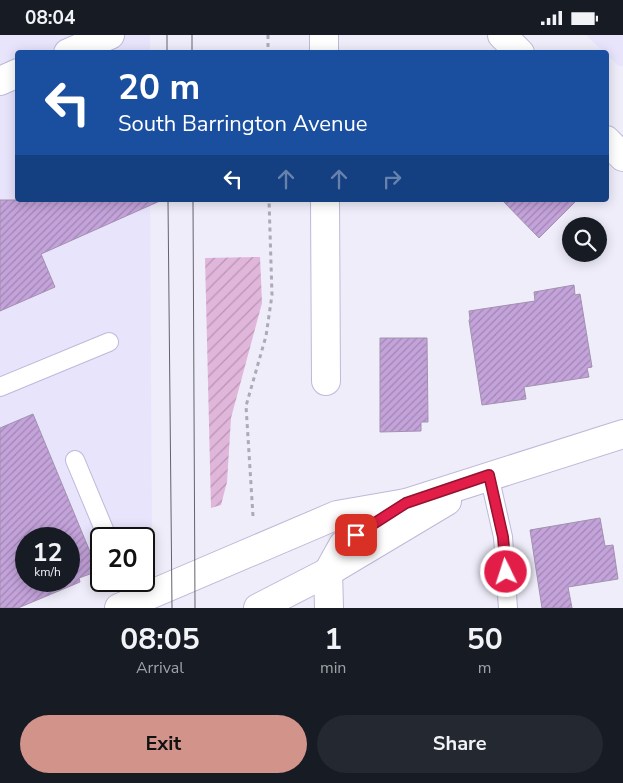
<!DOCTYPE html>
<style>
body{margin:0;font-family:"Nunito Sans",sans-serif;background:#242831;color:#f1f3f6;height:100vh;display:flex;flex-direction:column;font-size:19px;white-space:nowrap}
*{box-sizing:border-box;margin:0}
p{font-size:16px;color:#9ea1a6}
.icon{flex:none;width:28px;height:28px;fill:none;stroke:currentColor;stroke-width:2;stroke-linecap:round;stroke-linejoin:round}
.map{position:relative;height:573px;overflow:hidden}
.side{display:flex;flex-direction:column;background:#171b24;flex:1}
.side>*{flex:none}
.banner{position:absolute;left:15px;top:15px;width:594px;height:152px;border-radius:5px;box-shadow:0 2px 12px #0003;background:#1a4fa0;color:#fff;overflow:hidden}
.buttons{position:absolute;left:562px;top:182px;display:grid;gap:10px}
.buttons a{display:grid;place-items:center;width:45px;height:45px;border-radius:50%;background:#171b24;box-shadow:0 2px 12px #0003;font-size:25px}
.speed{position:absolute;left:15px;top:492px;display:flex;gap:10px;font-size:25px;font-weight:700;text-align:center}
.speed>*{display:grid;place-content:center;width:65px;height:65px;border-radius:50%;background:#171b24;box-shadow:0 2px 12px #0003;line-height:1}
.speed small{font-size:12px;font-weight:400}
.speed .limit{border:2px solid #111;border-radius:8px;background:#fff;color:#111}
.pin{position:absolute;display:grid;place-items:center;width:42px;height:42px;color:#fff;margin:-21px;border-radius:10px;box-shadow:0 2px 8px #0006}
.me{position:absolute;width:55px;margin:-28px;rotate:356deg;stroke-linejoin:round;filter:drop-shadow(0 0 4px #0008)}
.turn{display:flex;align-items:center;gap:18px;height:105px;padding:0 20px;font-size:22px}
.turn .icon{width:65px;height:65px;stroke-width:2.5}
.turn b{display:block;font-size:35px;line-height:42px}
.lanes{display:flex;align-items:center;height:48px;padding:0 20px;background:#0003;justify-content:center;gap:25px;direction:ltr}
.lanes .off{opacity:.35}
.eta{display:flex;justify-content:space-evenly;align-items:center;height:85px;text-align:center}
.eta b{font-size:30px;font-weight:700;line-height:35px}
.primary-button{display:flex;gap:10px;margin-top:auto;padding:10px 20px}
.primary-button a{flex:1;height:58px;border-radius:30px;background:#d2938b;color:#111;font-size:20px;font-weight:700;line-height:58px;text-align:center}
.primary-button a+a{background:#242831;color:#f1f3f6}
.status{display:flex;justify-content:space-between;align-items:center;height:35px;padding:0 25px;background:#171b24;direction:ltr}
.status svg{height:14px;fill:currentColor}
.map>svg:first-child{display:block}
.built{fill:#e7e4fc}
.garden{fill:url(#garden-furrows)}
.building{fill:url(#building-hatch);stroke:#a292ae;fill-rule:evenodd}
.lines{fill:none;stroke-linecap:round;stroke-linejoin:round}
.service-casing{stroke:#beb9d9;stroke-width:20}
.minor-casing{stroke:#beb9d9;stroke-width:30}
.tertiary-casing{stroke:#beb9d9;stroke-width:30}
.path{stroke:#acaab7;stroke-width:3;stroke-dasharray:4 4;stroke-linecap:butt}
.service{stroke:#fff;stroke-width:18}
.minor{stroke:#fff;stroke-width:28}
.tertiary{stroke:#fff;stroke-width:28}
.tram{stroke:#64626f;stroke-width:1}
.route-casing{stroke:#92132f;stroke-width:12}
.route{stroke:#e11d48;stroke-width:9}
</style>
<div class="status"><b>08:04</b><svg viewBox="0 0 49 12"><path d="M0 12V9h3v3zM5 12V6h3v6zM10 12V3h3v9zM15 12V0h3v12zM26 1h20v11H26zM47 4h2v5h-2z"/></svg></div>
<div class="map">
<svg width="623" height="573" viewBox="0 0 623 573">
<defs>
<pattern id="garden-furrows" width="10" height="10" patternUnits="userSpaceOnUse" patternTransform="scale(1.25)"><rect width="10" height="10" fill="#e1b6db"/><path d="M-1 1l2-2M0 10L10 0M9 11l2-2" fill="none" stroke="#b795b3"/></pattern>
<pattern id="building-hatch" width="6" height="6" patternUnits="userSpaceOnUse" patternTransform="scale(1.25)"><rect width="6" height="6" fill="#c4a3db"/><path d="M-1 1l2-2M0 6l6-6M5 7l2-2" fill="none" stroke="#a086b3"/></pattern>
</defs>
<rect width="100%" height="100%" fill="#efedfa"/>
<g class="built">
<polygon points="0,0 150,0 150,17 18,18 18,165 150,165 152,511 144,515 144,504 101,504 101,532 69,546 69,504 26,504 26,546 4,573 0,573"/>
<polygon points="586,0 623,0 623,31 619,31"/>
</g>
<polygon class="garden" points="260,222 262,268 231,383 227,447 221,470 211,473 205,223"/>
<g class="building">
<polygon points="0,165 162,165 41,219 55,252 0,276"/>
<polygon points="502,165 577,165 539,203"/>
<polygon points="574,250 575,260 580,259 592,332 587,333 589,342 524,352 526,364 482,370 469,285 470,284 469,276 535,266 534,257"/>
<polygon points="380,303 427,303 428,387 421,387 421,396 380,397"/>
<path d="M33 379 98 536 79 543 80 547 18 573H0V393ZM26 504H69V546H26Z"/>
<polygon points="600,483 605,511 613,510 618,544 568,552 572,573 542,573 530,495"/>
</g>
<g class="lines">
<defs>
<g id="service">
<polyline points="0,352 109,307"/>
<polyline points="75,425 108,504"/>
<polyline points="489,440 503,502 508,573"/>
<polyline points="126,546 134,566"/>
</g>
<g id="minor">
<polyline points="502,0 520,18"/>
<polyline points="68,18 110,0"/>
<polyline points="324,18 324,0"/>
<polyline points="0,46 18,38"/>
<polyline points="606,105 623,122"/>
<polyline points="325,165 326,346"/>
<polyline points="329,573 328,537 343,510 406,468"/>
</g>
<g id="tertiary">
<polyline points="119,573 337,480 406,468 623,399"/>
<polyline points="258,573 328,537 447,466"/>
</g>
</defs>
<use href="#service" class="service-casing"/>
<use href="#minor" class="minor-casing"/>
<use href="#tertiary" class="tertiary-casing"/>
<g class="path">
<polyline points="268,0 268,18"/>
<polyline points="253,481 246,371 266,301 272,260 269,165"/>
</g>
<use href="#service" class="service"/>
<use href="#minor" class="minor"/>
<use href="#tertiary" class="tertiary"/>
<g class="tram">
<polyline points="167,0 167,18"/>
<polyline points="192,0 192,18"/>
<polyline points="168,165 172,573"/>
<polyline points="193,165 195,573"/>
</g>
</g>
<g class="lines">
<defs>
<polyline id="route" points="356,500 406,468 489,440 503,502 506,537"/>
</defs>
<use href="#route" class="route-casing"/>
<use href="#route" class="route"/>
</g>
</svg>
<div class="buttons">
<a><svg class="icon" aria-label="search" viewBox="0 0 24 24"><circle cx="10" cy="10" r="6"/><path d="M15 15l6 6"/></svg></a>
</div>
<div class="speed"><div>12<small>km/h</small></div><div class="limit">20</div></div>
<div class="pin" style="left:356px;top:500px;background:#d93025"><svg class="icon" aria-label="arrive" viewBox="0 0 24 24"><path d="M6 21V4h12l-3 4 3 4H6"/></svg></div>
<svg class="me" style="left:506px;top:537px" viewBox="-20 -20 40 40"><circle r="17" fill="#e11d48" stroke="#fff" stroke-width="3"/><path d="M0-11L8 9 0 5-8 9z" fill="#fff"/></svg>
<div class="banner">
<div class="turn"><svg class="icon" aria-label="left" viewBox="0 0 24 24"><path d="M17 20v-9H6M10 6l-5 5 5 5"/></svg><div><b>20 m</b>South Barrington Avenue</div></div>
<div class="lanes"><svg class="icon" aria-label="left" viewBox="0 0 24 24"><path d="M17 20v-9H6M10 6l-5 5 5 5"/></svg><svg class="icon off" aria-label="ahead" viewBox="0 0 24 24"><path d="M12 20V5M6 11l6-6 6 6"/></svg><svg class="icon off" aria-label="ahead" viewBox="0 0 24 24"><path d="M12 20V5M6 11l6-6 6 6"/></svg><svg class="icon off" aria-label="right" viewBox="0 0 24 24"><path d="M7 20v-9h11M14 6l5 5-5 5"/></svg></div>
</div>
</div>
<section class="side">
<div class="eta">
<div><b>08:05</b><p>Arrival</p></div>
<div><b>1</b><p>min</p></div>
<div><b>50</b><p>m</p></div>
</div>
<div class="primary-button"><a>Exit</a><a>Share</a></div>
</section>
